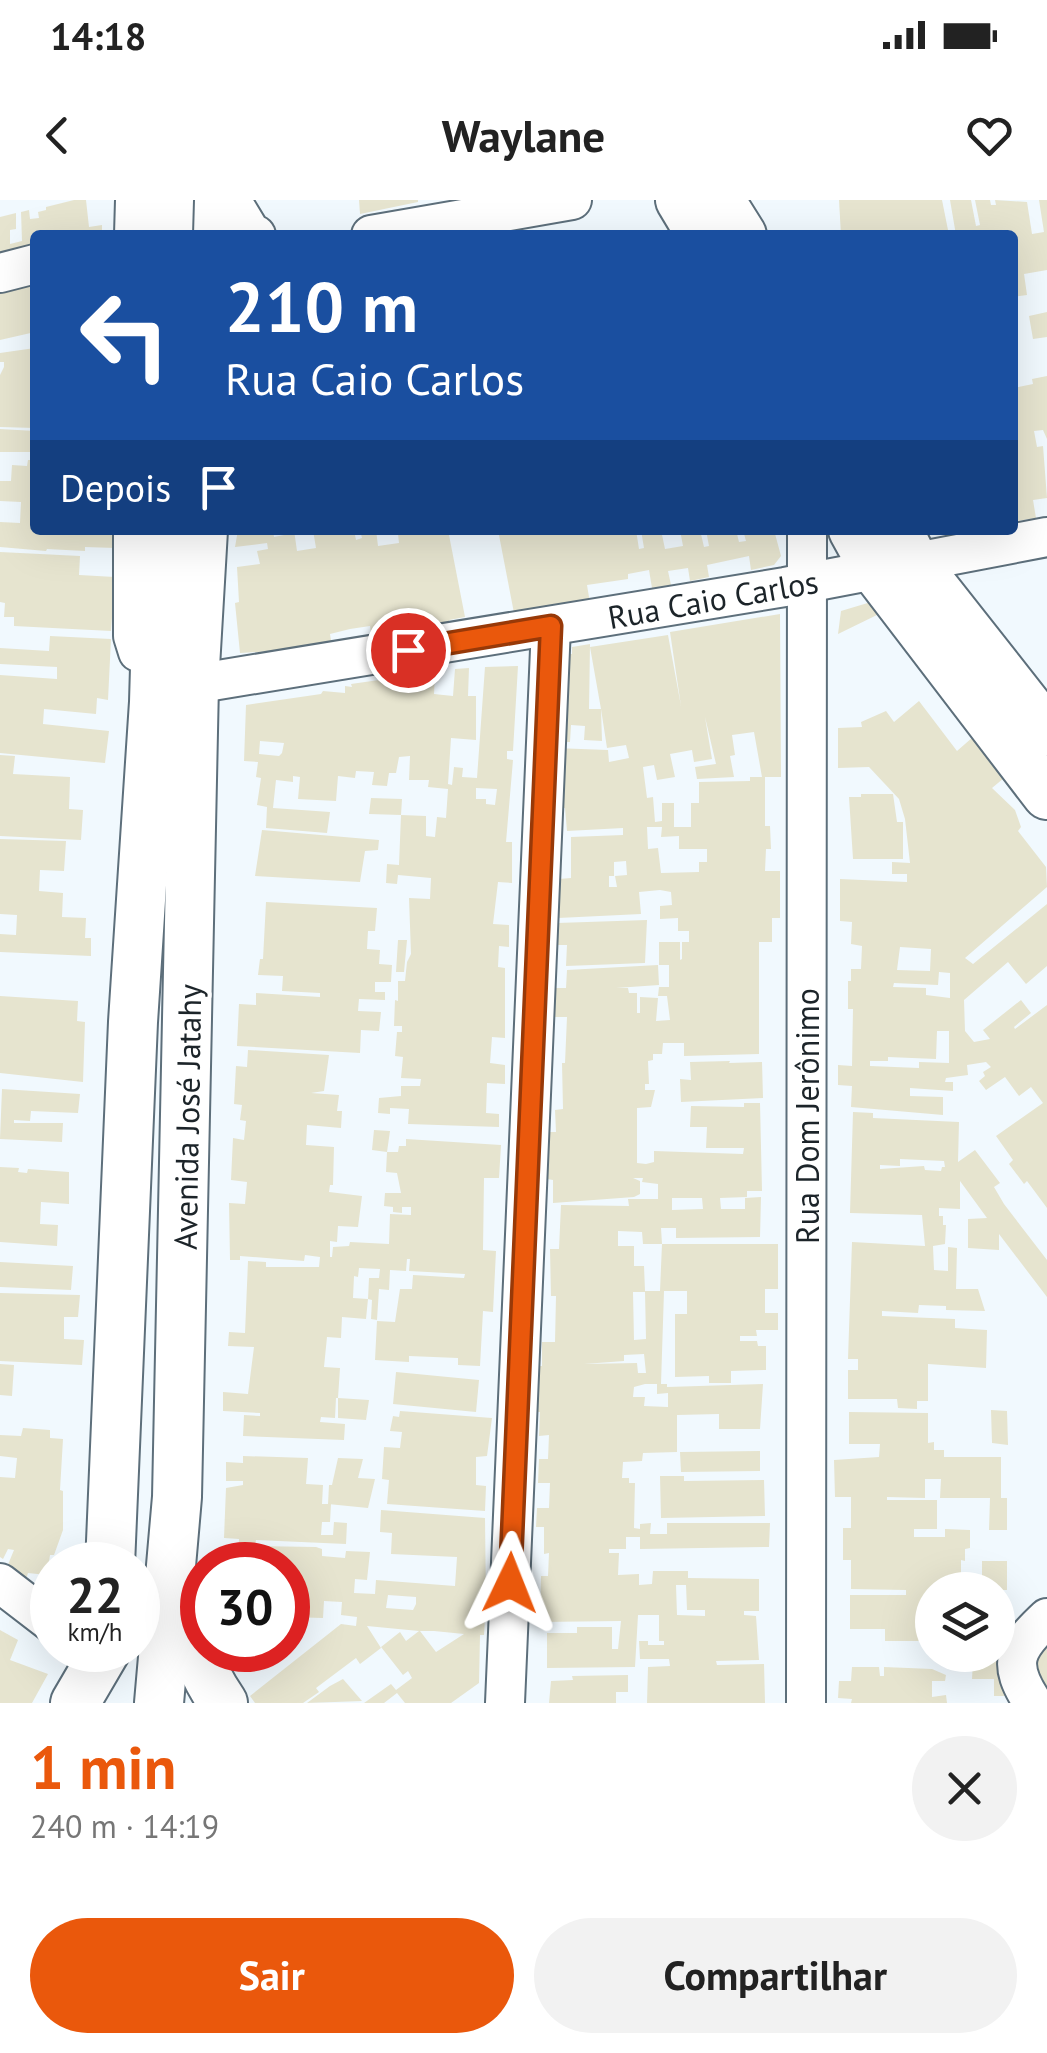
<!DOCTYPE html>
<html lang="pt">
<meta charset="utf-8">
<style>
body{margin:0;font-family:"PT Sans",sans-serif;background:#f2f2f2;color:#222;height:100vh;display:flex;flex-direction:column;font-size:38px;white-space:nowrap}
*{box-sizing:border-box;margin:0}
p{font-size:32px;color:#767676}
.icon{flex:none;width:55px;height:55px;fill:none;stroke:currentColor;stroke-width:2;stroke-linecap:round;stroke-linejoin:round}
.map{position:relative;height:1503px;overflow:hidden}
.sheet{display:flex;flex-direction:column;background:#fff;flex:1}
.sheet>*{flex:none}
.banner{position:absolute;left:30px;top:30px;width:988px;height:305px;border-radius:10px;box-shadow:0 10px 40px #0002;background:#1a4fa0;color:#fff;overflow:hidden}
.buttons{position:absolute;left:915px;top:1372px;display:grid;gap:20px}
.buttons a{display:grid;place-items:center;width:100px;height:100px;border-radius:50%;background:#fff;box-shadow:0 10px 40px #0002;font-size:50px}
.speed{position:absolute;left:30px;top:1342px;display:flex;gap:20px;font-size:50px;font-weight:700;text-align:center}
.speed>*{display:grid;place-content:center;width:130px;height:130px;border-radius:50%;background:#fff;box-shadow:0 10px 40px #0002;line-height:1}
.speed small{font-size:25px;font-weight:400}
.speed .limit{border:15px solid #d22;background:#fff;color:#111}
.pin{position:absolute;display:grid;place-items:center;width:85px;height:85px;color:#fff;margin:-42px;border:5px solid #fff;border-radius:50%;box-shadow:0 2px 10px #0007}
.me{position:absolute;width:110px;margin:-55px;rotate:2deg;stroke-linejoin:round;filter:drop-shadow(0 0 8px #0008)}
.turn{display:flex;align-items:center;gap:35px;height:210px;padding:0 30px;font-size:45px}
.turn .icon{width:130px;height:130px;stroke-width:2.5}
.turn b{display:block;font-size:70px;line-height:85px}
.then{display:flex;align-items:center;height:95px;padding:0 30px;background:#0003;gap:20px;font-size:38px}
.round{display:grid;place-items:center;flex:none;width:105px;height:105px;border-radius:52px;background:#f2f2f2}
.overview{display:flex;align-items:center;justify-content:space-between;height:170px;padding:0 30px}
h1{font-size:60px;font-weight:700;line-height:75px;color:#ea580c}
.action{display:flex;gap:20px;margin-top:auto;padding:20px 30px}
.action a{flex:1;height:115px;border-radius:60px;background:#ea580c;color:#fff;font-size:40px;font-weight:700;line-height:115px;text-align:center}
.action a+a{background:#f2f2f2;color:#222}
.status{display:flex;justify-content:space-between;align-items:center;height:70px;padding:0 50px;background:#fff;direction:ltr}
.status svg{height:28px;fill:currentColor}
header{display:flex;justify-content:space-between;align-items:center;height:130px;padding:0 30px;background:#fff;font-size:45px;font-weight:700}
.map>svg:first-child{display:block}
.building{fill:#e6e4cf;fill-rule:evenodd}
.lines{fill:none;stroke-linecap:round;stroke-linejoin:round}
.minor-casing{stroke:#5d6f7b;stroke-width:42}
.major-casing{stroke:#5d6f7b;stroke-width:52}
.minor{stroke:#fff;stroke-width:38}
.major{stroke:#fff;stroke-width:48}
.route-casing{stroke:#983908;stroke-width:25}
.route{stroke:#ea580c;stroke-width:18}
.labels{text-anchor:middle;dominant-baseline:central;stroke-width:8;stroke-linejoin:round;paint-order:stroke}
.street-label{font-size:32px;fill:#1c2429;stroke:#fff}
</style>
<div class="status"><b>14:18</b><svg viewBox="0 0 49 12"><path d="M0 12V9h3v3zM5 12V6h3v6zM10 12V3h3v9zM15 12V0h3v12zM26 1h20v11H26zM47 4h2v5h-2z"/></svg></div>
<header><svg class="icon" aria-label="back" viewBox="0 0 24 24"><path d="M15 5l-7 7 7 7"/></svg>Waylane<svg class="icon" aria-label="heart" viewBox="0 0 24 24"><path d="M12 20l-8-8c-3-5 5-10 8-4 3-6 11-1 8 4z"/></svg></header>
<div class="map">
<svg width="1047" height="1503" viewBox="0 0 1047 1503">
<rect width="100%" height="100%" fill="#f1f9fe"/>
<g class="building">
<polygon points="74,0 86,0 89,27 102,25 102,35 35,35 35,58 0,66 0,17 16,13 16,29 10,30 10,44 22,41 21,12 29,10 30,19 39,18 38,12 46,10 46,7"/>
<polygon points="359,0 418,0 418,2 360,14"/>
<polygon points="839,0 942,0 949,35 841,35"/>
<polygon points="950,0 971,0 976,26 980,25 975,0 990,0 991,5 996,5 995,0 1027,2 1032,34 1044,32 1039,0 1047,0 1047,70 1024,74 1027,95 1012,97 1012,35 956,35"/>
<polygon points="35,73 35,132 0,140 0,82"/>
<polygon points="1047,112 1047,137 1033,139 1029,116"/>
<polygon points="35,148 35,228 0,227 0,175 4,167 4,162 0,162 0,153"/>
<polygon points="1047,176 1047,239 1043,230 1034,231 1037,247 1043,246 1047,298 1033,300 1036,318 1017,321 1012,300 1012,216 1018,215 1013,188 1033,184 1032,179"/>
<polygon points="0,229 35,231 35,252 0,252"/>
<polygon points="28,260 35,260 35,330 116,330 115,348 85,347 85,351 47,349 46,351 0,347 0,322 20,323 21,302 0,301 0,281 11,281 12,265 27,266"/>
<polygon points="238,330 273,330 274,337 284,335 283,330 294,330 297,351 316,348 313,330 354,330 356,340 362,338 360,330 376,330 378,346 399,343 398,334 448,330 465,417 449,420 450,425 372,440 370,426 350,429 330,434 332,447 314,450 313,445 292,449 274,458 273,451 240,453 235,403 239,402 237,367 260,364 257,351 268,349 267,343 235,347"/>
<polygon points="498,330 514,330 515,333 518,330 544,330 544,334 560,330 636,330 639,349 644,348 641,330 661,330 665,349 683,346 680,330 700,330 704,347 709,346 706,330 736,330 739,342 746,341 743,330 774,330 781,356 774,365 751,370 749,356 707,365 709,377 690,381 688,368 668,371 671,385 652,388 649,370 628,374 628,379 587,385 590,403 514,413"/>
<polygon points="0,352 80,356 79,375 115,377 111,431 14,426 14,417 4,417 5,403 0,402"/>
<polygon points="871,402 879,414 838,434 841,411"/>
<path d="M780 414 781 577H765V626H770L771 649H766L765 671H780V718H772V742H759V854L684 856V843H663L662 854H653V860L648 861 649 884H645V890H655L651 907 637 908V963L646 964 654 962V951L743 954 744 948H706L707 927H690L691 906 744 907V903H760L762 991H747V997L720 998 721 1009H745V998L761 997 760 1037 676 1038V1028H661L662 1044H643L642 1032 618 1031V1046H634V1066H644L645 1091H660L662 1044H778V1089H765V1113H778V1130H756L757 1136H740V1141H757L758 1146H766V1170L731 1171V1183H709V1176L675 1177V1114H687V1091H664L661 1184H667V1187L763 1184 760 1229H719V1214L677 1215V1252L643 1253 642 1261 623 1262 622 1278H629V1283H635L634 1328 640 1329V1324L651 1323 650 1334H667V1323H770L769 1347 640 1349V1337H626V1349H609V1353H619L618 1375 639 1374V1385L652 1384 653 1371H688V1378L759 1379V1411H744V1415L756 1416 759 1460 716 1461 717 1465 764 1464 765 1503H647L648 1467 670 1466 669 1459H640L639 1441H648V1445H664V1441H659V1415H638L635 1467 547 1468V1433H577V1427H612V1449H618L621 1421 540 1422 541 1376H548L549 1353 544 1354V1327H536L537 1308H549L550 1283H538L539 1259H548L549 1235 539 1236 540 1212H536L537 1166H542V1142H555L556 1096H551L550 1049H559L561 1005 629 1006 628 999H658V984L642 982 643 978H633L640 981V994L634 997 553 1003V980L547 979 549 932H556L555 910 563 909 562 863H565L567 817H553V788H566L567 770 658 765 659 785 616 788H628L629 793H637V813H640V797L658 798 656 821 670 820 667 796H658L659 787H669V765H659V742H680V760L682 759V742H689V731H678V718L660 719V706L672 705 671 692 660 690 639 692 641 714 558 718 559 679 571 678V637L623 635V628L567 631 565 608H557L554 548 608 550 609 562 629 558 626 545 607 548 601 509 602 541 584 540 585 526 571 525 570 542H564L557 454H572V447L590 444 589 509H601L590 447 668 435 681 506 670 432ZM705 517 716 564 695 567 697 579 734 577 730 556 735 555 732 535 754 532 762 577H750V581L699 582V603H691V627H674V603H662V621L655 622 653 597 647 598 643 567 654 565 657 580 675 577 670 554 692 550 694 562 712 559ZM647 627H662L661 637 679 636V649H707V662H699V672L661 673 658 648 648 649ZM626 661 627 675 615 676 617 687H609V676H614V662ZM672 998H702L703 1009 672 1010ZM633 1092H645L646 1139 634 1140ZM644 1154 646 1173H638L637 1163 584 1164 624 1161V1155ZM645 1184H657V1194L668 1193V1207L644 1206 645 1197H633L634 1187ZM676 1385H686L687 1410H705V1416L677 1415Z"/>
<polygon points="50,436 111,439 108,500 97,498 96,514 44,509 43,524 109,531 105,563 0,553 0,475 57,479 57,467 0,464 0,448 49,451"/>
<path d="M518 466 513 551H507V559L513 560 506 642H512V683L498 682 493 724 509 725V747L499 746 498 767 505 768V838L492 837 490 863 505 865V884L487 883 486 913 499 914V927L408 924 409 909 390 908V914L378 913 379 898 401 896V886H420L421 879 401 878 403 857 395 856 397 832H402V826H394L395 800 398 801V781H405L407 762 411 754 409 698 430 699 431 678 398 675 397 684 386 683 387 664 399 665 401 615 426 616V636L435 637 437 617 446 618 448 589 428 587 429 580H409L410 556 399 557 396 573H389L387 586 372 585 374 572 356 571 355 578 338 576 336 601 298 599 300 577 293 576V582L276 580 273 608 330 612 327 633 266 628 267 607 257 605 261 578 256 577 258 562 244 561 246 505 321 494 323 491 345 493V486L352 487 351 484 435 472 434 494 453 496 455 469 469 468 468 496H476V540L451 538 448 584 452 585 454 567 463 568 462 577 477 578 485 467ZM260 541 284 543 282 553 279 556 259 554ZM476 588 497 589 495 605 486 604V599H476Z"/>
<path d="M919 501 957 551 973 537 1004 578 992 588 1015 610 1021 627 1018 631 1046 667 1047 687 965 758 973 764 1047 704V766L1026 784 1008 762 964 800 965 831 974 842 990 839 983 830 1021 800 1031 813 1014 827 1015 829 1047 805V1008L1027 981 1024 984 1009 964 1013 960 996 936 1043 903 1031 887 1019 896 1005 877 986 890 979 881 985 876 983 872 991 867 986 862 967 865 968 875 946 878 945 882H953V891L910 888V896L943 897V915L851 907 852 886 838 885V865L852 866 853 809H848V781H851V769H861L862 746 851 744 852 722 840 721V679L907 682V674H892V662L910 663 905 619 899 599 869 567 838 568V528L862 527 861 522 886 511 894 522ZM900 747 931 749 930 771 897 770ZM939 772 950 773V798L926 795V788L893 787 894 783 938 785ZM937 831H949V863L919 862V868L870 866V861H888V857L936 859Z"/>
<polygon points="0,555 15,556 13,574 70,577 69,609 83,610 81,640 0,636"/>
<polygon points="861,594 893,594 897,622 903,622 903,659 853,659 849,597 861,597"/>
<polygon points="371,598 402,599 401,615 369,614"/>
<polygon points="262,630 379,640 378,650 365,651 360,682 255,676"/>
<polygon points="0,639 66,641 64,671 40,670 39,691 63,693 62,717 86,718 85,738 91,738 91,756 0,752 0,734 16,735 17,715 0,714"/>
<polygon points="266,702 377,708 375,731 368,731 367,749 380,750 379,764 392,765 391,782 375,782 375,792 385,792 385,800 359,799 358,811 381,812 379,831 361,830 360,853 237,846 239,804 256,805 256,793 320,797 320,793 282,791 283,776 258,775 260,759 263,759"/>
<polygon points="647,720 645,763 566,766 567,745 557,745 557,723"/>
<polygon points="398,740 407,740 404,772 396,772"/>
<polygon points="0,796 78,801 77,821 85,822 83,882 0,873"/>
<polygon points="248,850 329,855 324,891 311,893 339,895 337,911 342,911 341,928 307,925 306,945 334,947 333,985 330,985 329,992 362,996 358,1027 338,1026 337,1042 330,1041 330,1057 332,1057 333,1047 349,1046 350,1042 389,1044 390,1014 411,1015 411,1007 402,1007 402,1013 393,1012 393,1007 384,1006 385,993 401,993 397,973 386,972 387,952 398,952 399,946 406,946 406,939 501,945 499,978 484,978 483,1050 496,1051 493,1112 483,1111 480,1166 458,1165 458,1158 409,1156 409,1162 375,1160 377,1121 395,1122 400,1089 412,1089 413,1075 464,1078 465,1074 409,1071 410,1059 407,1059 406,1071 390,1070 389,1090 379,1089 377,1120 371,1119 372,1100 368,1099 369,1078 379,1078 380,1069 359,1068 358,1077 354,1076 353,1098 368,1099 366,1119 342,1117 341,1138 327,1137 324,1167 340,1168 338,1198 369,1200 366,1220 338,1218 338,1198 336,1198 335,1218 321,1217 320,1222 345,1224 344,1240 243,1236 244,1215 260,1216 260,1213 223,1211 223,1192 248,1194 254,1147 228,1146 229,1132 245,1133 248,1061 266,1062 266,1067 319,1067 320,1057 305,1055 304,1061 240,1056 240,1060 230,1060 229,1003 245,1004 247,982 231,980 233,938 244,940 246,921 240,920 242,905 234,904 236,866 247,867"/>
<polygon points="730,861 729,863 762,862 763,898 681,902 680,879 691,880 690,862"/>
<polygon points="2,889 80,894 78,913 31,911 30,921 14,920 14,923 63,923 62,942 0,939"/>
<path d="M853 912 873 913V918L959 922 958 962 975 950 1000 983 994 987 1004 1004 1047 1060V1097L999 1034V1050L968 1048V1019L987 1018 960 981V1009L939 1008V1016H943V1025H946L945 1044 933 1046 934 1070 948 1071V1047L957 1048 956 1089H978L985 1111 946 1110V1106L919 1105 918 1113 882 1111V1116L955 1119V1128L987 1130 986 1168 928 1164V1201H917V1209L898 1208 897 1199H848V1170H858V1159H848L852 1042 925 1046 922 1015 850 1013ZM900 959 944 961 945 967H942L941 971 925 970 924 966 880 969V965L900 966Z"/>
<polygon points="374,930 390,931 387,952 372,950"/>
<polygon points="0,967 19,968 18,972 27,973 28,969 69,972 69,1004 41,1002 40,1024 58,1025 57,1046 0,1042"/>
<polygon points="0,1062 73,1066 71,1090 0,1087"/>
<polygon points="0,1093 80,1095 78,1117 64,1117 64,1139 84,1140 82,1165 0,1161"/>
<polygon points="0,1164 14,1165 12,1196 0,1195"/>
<polygon points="396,1172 479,1180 476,1212 393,1204"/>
<polygon points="991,1210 1007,1211 1008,1245 992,1243"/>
<polygon points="400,1211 492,1218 487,1256 476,1257 476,1285 486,1286 485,1311 387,1304 389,1280 382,1279 384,1247 400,1248 402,1232 390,1231 393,1216 399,1217"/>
<polygon points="849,1212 928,1213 928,1243 934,1242 934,1250 944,1250 944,1257 1001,1257 1001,1298 1007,1298 1007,1330 989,1330 990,1298 940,1298 941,1279 925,1279 925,1298 887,1297 887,1300 937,1300 937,1329 914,1329 914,1337 945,1337 945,1329 970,1330 970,1348 965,1349 965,1361 961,1360 961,1390 932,1390 932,1428 920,1431 920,1441 885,1441 885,1429 850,1429 850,1395 906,1395 906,1390 851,1389 851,1360 843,1360 843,1328 851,1328 851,1297 835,1297 834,1260 879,1257 880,1244 849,1244"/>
<polygon points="23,1228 50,1230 50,1238 63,1239 60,1290 63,1291 63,1330 54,1355 50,1355 47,1375 28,1373 25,1382 7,1367 14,1350 8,1349 3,1359 0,1357 0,1277 15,1278 17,1258 0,1256 0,1235 21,1236"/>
<polygon points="760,1251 760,1271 681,1272 680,1252"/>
<path d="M243 1256 308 1258 306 1284 323 1285 322 1304H331L330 1322H322L321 1335H333L334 1322 347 1323 346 1344 256 1340 255 1346 316 1347 322 1349V1356L345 1358 346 1351 370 1352 367 1380 355 1379 354 1393 375 1394 376 1380 455 1386 457 1357 391 1354 392 1333 380 1332 381 1310 485 1318 486 1402 484 1435H480L479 1483 451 1503H405L397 1493 384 1503H364L391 1484 396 1490 412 1478 408 1471 403 1475 381 1447 400 1432 406 1441 419 1431 367 1426 381 1448 360 1464 356 1458 316 1488 319 1492 303 1503H255L250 1496 341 1424 356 1426 357 1417 341 1415 342 1402 324 1401 323 1418 288 1417V1365H238L239 1339 224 1338 226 1288 243 1285V1281H226V1262L243 1263ZM388 1395 416 1397V1404L413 1410 386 1408ZM420 1431H434L464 1434 436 1452Z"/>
<polygon points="338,1258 363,1259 358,1278 375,1279 368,1308 328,1304 329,1285 332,1285"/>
<polygon points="660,1276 684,1276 684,1281 764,1280 765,1316 661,1318"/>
<rect x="982" y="1361" width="25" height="29"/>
<polygon points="0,1430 18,1440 10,1460 48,1474 32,1503 0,1503"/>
<polygon points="998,1441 1007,1442 1008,1496 994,1496 994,1479 972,1479 973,1461 956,1461 955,1455 998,1455"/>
<polygon points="1047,1448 1047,1492 1027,1461"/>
<polygon points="852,1467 879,1467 880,1476 884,1476 884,1467 932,1469 946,1475 945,1481 932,1481 932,1497 946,1495 947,1503 851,1503 852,1499 838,1498 839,1481 851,1481"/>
<polygon points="628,1475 628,1492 616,1492 616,1503 549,1503 551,1481 573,1480 572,1476"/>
<polygon points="343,1479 362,1501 307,1503 330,1486"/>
</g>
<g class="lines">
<defs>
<g id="minor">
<polyline points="231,0 251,33 256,35"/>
<polyline points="134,35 135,0"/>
<polyline points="371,35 572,0"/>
<polyline points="0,73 35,64"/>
<polyline points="133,330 133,436 138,452"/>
<polyline points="194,484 785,387 1047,337"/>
<polyline points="0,1383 52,1423"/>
<polyline points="505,1503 551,426"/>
<polyline points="806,1503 807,330"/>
<path d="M1033 1503C1006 1463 1015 1448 1047 1418"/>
</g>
<g id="major">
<polyline points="680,0 701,35"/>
<polyline points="720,0 742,35"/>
<polyline points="168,35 169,0"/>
<polyline points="218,35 219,0"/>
<polyline points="853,330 875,370 1047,595"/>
<polyline points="898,330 914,362 1047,531"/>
<polyline points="110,1365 133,822 154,502 159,330"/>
<path d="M187 1390C192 1440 194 1460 223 1503"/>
<polyline points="75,1503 106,1450"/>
<polyline points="159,1503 177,1297 194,484 203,330"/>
</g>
</defs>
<use href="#minor" class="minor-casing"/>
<use href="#major" class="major-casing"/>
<use href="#minor" class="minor"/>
<use href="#major" class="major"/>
</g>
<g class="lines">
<defs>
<polyline id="route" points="408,450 551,426 510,1383"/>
</defs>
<use href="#route" class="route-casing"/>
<use href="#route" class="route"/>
</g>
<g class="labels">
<g class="street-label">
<text transform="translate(713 399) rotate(-10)">Rua Caio Carlos</text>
<text transform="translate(807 916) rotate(-90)">Rua Dom Jerônimo</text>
<text transform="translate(187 917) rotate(-89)">Avenida José Jatahy</text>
</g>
</g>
</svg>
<div class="buttons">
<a><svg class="icon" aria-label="layers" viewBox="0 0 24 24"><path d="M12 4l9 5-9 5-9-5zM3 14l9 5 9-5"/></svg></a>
</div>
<div class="speed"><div>22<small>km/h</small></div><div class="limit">30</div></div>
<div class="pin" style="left:408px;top:450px;background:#d93025"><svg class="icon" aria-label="arrive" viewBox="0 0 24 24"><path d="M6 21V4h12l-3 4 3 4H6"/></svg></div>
<svg class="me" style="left:510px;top:1383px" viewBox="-20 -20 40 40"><path d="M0-17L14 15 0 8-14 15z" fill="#ea580c" stroke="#fff" stroke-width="4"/></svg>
<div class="banner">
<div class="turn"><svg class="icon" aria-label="left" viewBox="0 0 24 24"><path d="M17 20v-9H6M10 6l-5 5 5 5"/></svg><div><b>210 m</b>Rua Caio Carlos</div></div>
<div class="then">Depois<svg class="icon" aria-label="arrive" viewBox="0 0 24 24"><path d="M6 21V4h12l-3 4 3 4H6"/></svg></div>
</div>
</div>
<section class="sheet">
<div class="overview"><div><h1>1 min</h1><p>240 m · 14:19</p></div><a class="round"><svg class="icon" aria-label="close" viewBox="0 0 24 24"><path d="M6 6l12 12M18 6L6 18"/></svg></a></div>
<div class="action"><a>Sair</a><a>Compartilhar</a></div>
</section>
